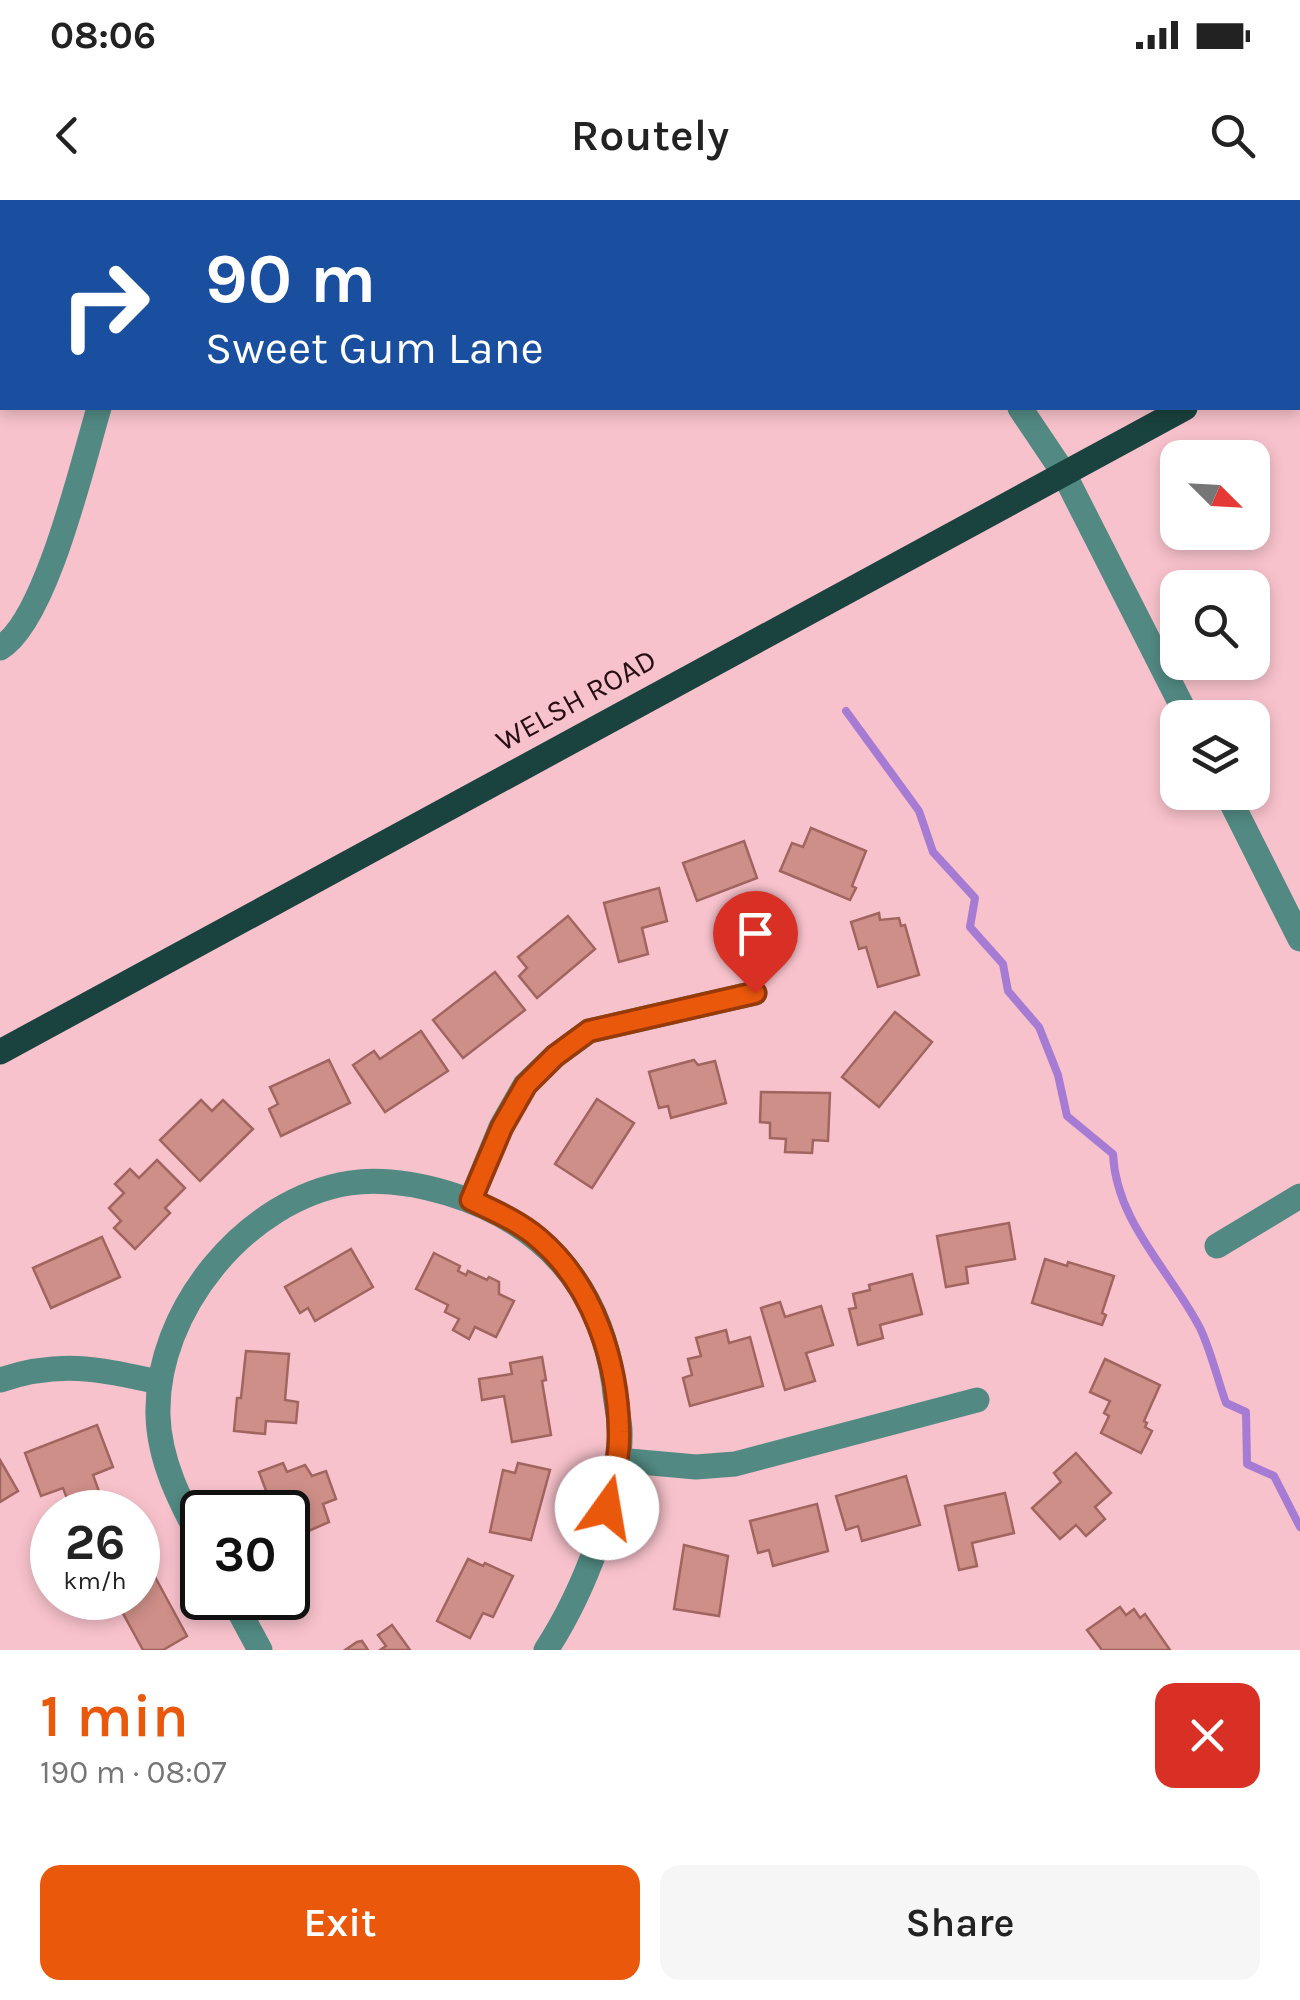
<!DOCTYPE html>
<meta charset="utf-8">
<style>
body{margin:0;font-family:Karla,sans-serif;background:#f6f6f6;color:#222;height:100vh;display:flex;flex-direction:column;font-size:38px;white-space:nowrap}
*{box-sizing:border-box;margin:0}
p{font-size:32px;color:#767676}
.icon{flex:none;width:55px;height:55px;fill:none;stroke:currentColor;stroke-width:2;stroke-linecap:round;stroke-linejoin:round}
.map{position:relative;height:1450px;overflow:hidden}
.details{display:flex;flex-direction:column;background:#fff;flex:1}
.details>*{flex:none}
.top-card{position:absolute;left:0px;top:0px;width:1300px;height:210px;box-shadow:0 5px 15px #0003;background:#1a4fa0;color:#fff;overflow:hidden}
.needle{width:65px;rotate:114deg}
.tools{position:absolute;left:1160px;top:240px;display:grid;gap:20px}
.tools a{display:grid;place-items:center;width:110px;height:110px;border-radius:20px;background:#fff;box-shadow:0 5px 15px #0003;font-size:50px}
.speed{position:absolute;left:30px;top:1290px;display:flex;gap:20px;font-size:50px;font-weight:700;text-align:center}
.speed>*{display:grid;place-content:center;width:130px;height:130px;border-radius:50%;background:#fff;box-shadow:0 5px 15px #0003;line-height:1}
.speed small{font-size:25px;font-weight:400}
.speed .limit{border:5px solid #111;border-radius:15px;background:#fff;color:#111}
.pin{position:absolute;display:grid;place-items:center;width:85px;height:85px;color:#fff;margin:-102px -42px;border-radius:50% 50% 50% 0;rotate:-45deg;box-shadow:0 0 10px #0007}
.pin .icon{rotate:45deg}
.me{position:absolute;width:110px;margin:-55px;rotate:13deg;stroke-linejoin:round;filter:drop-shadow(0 0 8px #0008)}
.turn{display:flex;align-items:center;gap:35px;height:210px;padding:0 40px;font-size:45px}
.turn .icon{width:130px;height:130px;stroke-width:2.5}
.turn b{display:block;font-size:70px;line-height:85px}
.round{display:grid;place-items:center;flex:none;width:105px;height:105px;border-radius:20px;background:#f6f6f6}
.headline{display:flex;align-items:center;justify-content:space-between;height:170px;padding:0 40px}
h1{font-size:60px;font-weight:600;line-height:75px;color:#ea580c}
.button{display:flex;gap:20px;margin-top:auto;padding:20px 40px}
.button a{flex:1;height:115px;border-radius:20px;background:#ea580c;color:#fff;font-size:40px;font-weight:600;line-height:115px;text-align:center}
.button a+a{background:#f6f6f6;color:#222}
.status{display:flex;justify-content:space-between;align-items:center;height:70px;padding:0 50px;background:#fff;direction:ltr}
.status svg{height:28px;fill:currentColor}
header{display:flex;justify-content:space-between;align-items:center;height:130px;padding:0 40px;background:#fff;font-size:45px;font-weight:600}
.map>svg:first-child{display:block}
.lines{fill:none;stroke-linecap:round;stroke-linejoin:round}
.stream{stroke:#a67bd3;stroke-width:8}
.building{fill:#ce8f88;stroke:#a1655f;stroke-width:2.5}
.minor{stroke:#528a83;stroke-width:25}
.primary{stroke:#1a423e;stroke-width:25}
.route-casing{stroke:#983908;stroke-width:25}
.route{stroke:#ea580c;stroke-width:18}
.labels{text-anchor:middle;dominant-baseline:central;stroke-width:9;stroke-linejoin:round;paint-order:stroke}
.street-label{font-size:30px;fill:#260f14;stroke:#f8c2cc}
</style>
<div class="status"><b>08:06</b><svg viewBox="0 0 49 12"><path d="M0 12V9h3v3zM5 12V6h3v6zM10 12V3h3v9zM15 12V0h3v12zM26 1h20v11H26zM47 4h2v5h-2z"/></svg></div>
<header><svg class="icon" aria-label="back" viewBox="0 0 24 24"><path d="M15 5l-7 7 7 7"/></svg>Routely<svg class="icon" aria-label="search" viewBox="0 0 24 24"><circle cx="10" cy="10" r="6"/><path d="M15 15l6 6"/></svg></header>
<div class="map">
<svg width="1300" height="1450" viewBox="0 0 1300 1450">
<rect width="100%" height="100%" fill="#f8c2cc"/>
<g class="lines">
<path class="stream" d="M846 511 919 611 933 652 975 698 970 727 1003 764 1008 791 1039 827 1058 875 1067 916 1113 954C1116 1022 1170 1070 1200 1128 1211 1151 1217 1178 1226 1203L1246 1212 1247 1264 1274 1276 1300 1327"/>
</g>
<g class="building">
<polygon points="811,628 866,651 852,686 856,688 850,700 780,671 792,643 803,647"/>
<polygon points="744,641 757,678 697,701 683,663"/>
<polygon points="659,688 667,721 642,728 648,754 619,762 604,703"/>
<polygon points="879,713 880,720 899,718 901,726 905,725 919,775 878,787 866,747 859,749 851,722"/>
<polygon points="568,716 595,749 537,798 519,776 527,768 518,757"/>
<polygon points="495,772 525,810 463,858 433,820"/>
<polygon points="895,812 932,842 879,907 842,877"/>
<polygon points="421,831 448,871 385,912 353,865 374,851 380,859"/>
<polygon points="329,860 350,903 281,936 269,909 278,904 270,887"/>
<polygon points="694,860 698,865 715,861 726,903 671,918 668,906 659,908 649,872"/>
<polygon points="761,892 830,893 828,941 813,940 812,953 785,952 786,939 770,938 770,923 760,922"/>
<polygon points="597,899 634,923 592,988 555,964"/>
<polygon points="201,900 212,911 223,900 253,929 200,981 160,940"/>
<polygon points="157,960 185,988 165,1008 170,1013 135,1049 114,1028 121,1021 109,1008 124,993 115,984 130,969 139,978"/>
<polygon points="1009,1023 1015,1059 966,1067 968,1083 946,1087 937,1036"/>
<polygon points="102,1037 120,1077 51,1108 33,1068"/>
<polygon points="351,1049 373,1087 315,1121 308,1108 300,1113 285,1087"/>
<polygon points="434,1053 460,1066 458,1071 466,1075 468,1071 487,1080 489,1077 499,1082 499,1094 514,1101 496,1137 475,1127 469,1139 453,1130 459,1119 445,1112 448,1105 416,1089"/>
<polygon points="1045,1059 1067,1066 1068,1062 1114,1076 1102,1113 1106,1115 1102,1125 1032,1103"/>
<polygon points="912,1074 922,1114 880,1125 883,1138 858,1145 849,1109 856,1108 853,1094 870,1090 869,1085"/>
<polygon points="780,1102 785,1117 821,1106 833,1145 806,1153 815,1181 785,1190 761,1108"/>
<polygon points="726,1130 729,1143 750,1137 763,1186 690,1206 683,1178 692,1175 688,1159 701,1156 696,1138"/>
<polygon points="246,1151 289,1154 285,1200 298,1202 296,1223 266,1221 265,1234 234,1231 237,1198 241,1198"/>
<polygon points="542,1157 546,1180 542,1181 551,1235 512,1242 504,1196 482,1200 479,1179 512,1174 510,1163"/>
<polygon points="1105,1159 1160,1185 1144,1221 1147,1223 1145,1227 1152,1231 1141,1253 1101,1233 1109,1216 1104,1213 1110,1201 1090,1192"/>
<polygon points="97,1225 113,1267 93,1275 100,1294 70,1306 63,1288 41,1296 25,1253"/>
<polygon points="1076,1253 1111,1293 1095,1307 1105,1319 1086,1336 1076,1325 1060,1339 1032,1308 1061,1282 1054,1273"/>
<polygon points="0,1260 18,1291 0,1302"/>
<polygon points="283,1263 287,1272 305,1265 312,1276 326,1271 336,1299 323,1304 329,1322 288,1340 288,1312 274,1312 259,1272"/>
<polygon points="518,1263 550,1270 531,1340 490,1332 503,1270 515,1273"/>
<polygon points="906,1276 920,1325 862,1341 858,1326 846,1330 836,1296"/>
<polygon points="1005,1293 1014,1333 972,1343 977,1366 959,1370 945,1306"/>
<polygon points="817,1304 828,1351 773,1366 769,1350 758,1353 750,1321"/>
<polygon points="684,1345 728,1356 719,1416 674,1409"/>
<polygon points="468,1359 483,1366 485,1363 513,1376 493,1417 483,1413 470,1438 437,1421"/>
<polygon points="154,1375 187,1436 163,1450 143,1450 119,1406 130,1398 138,1398 138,1384"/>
<polygon points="1120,1407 1126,1415 1134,1409 1140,1418 1145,1414 1170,1450 1102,1450 1087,1430"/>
<polygon points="392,1425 410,1450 380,1450 386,1446 378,1435"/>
<polygon points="362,1441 368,1450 345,1450 357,1442"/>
</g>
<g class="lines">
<g class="minor">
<polyline points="373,0 374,2"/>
<polyline points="938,0 938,2"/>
<polyline points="910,2 915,0"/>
<polyline points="1020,208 1063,272 1188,518"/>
<path d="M0 448C46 422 83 261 99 208"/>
<polyline points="1226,592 1300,739"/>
<polyline points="471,1000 501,927 525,885 555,856 589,831 755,793"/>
<polyline points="1217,1046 1300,996"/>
<path d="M0 1180C61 1160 98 1169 159 1182"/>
<polyline points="618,1260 696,1267 735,1264 977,1200"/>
<path d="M202 1342C181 1303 159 1261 158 1215 155 1111 246 999 350 983 383 978 416 984 447 993 543 1022 600 1085 614 1185 615 1200 619 1216 620 1230 622 1297 582 1395 546 1450"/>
<polyline points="232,1398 260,1450"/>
</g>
<g class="primary">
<polyline points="1298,148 1300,147"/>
<polyline points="0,852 1185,208"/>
</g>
</g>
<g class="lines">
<defs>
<path id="route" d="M607 1308C612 1283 620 1258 619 1232 618 1162 593 1084 538 1038 518 1021 494 1011 471 1000L502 927 526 885 555 856 589 831 755 793"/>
</defs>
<use href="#route" class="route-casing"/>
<use href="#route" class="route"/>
</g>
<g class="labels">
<g class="street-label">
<text transform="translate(576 500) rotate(-29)">WELSH ROAD</text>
</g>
</g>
</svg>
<div class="tools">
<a><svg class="needle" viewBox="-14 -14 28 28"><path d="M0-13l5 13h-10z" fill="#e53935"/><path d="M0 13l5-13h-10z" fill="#767676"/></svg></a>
<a><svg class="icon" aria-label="search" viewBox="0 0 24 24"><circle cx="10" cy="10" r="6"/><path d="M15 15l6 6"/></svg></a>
<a><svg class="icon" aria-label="layers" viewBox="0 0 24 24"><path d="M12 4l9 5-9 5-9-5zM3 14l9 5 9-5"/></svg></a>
</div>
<div class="speed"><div>26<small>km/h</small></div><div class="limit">30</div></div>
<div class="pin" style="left:755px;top:793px;background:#d93025"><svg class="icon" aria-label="arrive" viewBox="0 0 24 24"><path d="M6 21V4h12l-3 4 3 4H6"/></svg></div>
<svg class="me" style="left:607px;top:1308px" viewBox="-20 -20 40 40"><circle r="19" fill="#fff"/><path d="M0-13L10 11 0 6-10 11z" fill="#ea580c"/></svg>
<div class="top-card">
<div class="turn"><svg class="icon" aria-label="right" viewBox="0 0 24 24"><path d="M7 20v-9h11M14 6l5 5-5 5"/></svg><div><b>90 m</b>Sweet Gum Lane</div></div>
</div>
</div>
<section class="details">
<div class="headline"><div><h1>1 min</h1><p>190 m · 08:07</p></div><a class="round" style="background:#d93025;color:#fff"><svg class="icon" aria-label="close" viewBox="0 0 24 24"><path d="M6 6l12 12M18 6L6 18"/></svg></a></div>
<div class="button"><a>Exit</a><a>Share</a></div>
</section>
